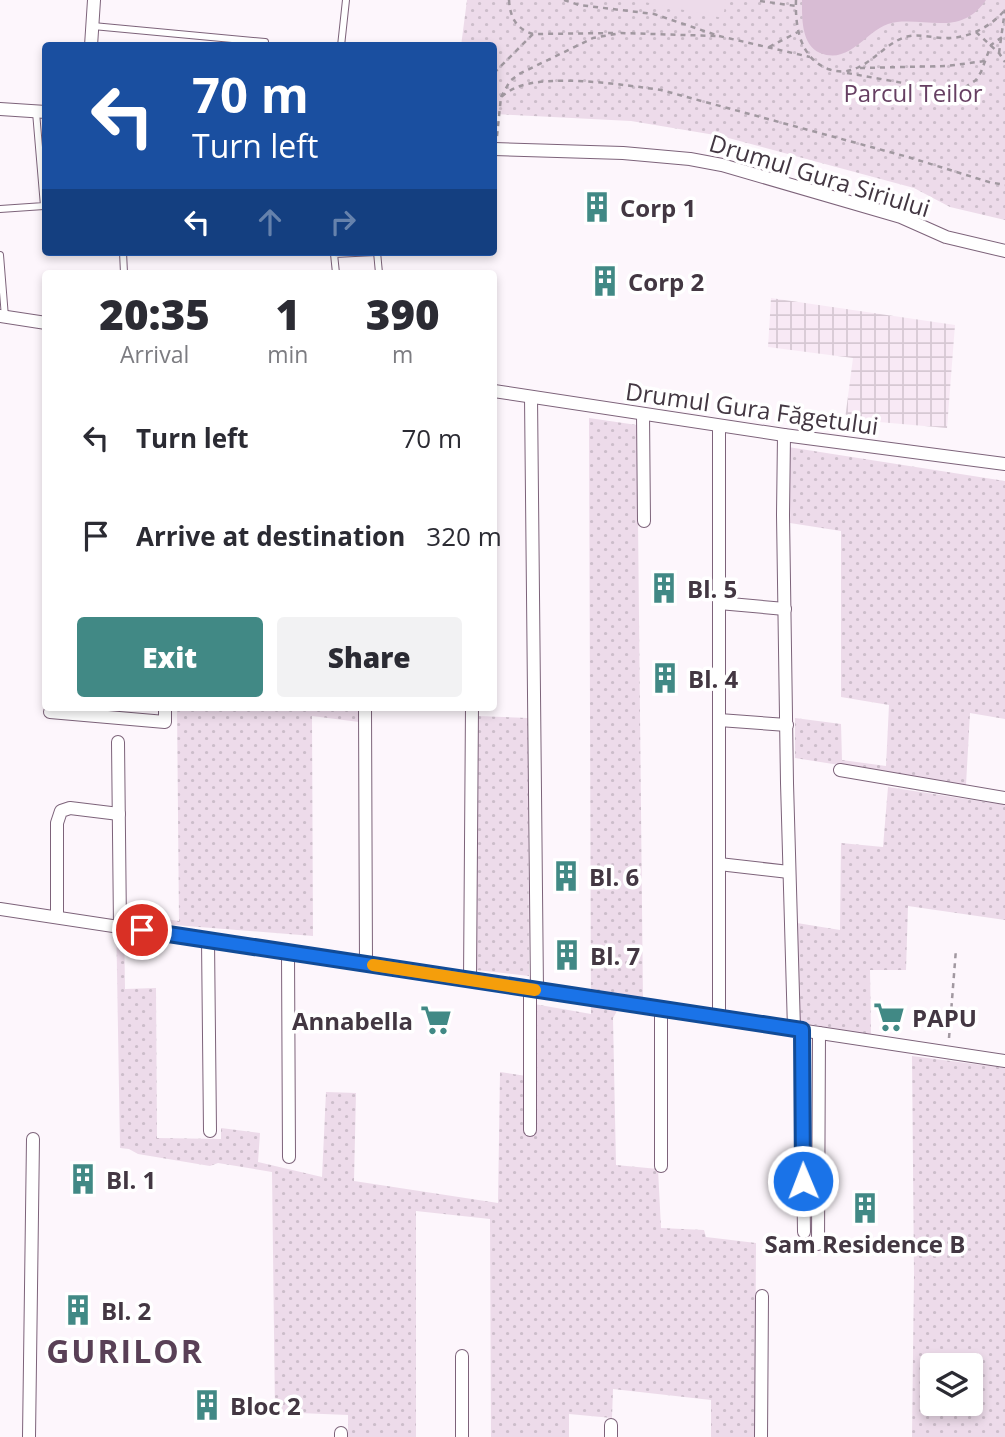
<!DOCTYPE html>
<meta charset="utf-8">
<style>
body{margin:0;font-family:"Open Sans",sans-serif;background:#f2f2f3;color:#2b2b33;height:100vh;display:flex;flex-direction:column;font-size:26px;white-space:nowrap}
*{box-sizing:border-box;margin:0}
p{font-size:23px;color:#7c7c81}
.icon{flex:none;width:38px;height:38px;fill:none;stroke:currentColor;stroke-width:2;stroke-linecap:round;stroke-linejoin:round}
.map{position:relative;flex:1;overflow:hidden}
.side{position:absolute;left:42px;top:270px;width:455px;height:441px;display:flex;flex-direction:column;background:#fff;border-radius:7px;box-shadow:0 4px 10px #0003}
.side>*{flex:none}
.hud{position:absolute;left:42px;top:42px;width:455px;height:214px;border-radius:7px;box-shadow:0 4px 10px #0003;background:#1a4fa0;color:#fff;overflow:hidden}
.buttons{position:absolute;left:920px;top:1353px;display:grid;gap:14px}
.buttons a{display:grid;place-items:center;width:63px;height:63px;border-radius:7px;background:#fff;box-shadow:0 4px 10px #0003;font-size:35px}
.pin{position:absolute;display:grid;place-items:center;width:60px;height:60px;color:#fff;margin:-30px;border:4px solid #fff;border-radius:50%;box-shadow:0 2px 7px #0007}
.me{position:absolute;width:77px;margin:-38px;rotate:359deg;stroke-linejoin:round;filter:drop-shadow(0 0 5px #0008)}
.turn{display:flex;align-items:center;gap:24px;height:147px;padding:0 35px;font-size:32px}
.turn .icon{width:91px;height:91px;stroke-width:2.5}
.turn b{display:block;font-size:49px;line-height:60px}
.lanes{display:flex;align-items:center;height:66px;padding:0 35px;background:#0003;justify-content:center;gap:35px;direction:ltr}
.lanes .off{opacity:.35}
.eta{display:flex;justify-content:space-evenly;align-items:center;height:119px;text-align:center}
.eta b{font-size:42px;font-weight:800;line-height:49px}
.primary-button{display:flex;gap:14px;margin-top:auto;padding:14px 35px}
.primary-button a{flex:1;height:80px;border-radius:7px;background:#418985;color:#fff;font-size:28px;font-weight:800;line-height:80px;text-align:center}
.primary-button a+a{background:#f2f2f3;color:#2b2b33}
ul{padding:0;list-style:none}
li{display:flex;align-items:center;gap:21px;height:98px;padding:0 35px}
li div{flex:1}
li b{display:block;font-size:26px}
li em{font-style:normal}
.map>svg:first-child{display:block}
.industrial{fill:url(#industrial-grid)}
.grass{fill:url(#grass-dots);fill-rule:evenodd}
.pitch{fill:#eddbea}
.water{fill:#d8bcd4}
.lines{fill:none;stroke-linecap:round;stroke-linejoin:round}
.lane-casing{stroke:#7d637a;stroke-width:8}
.street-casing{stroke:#7d637a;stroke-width:14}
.path{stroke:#a198a0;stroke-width:2.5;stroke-dasharray:5 5;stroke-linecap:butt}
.lane{stroke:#fff;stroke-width:6}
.street{stroke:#fff;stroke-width:12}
.route-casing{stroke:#114b97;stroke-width:18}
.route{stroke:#1a73e8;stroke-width:12}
.slow{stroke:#f59e0b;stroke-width:12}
.labels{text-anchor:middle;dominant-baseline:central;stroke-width:7;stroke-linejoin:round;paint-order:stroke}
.park-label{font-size:24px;fill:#663f62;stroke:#fff}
.street-label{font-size:24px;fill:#433742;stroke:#fff}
.poi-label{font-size:24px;font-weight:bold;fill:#433742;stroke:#fff;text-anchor:start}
.district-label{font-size:32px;font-weight:bold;letter-spacing:2px;fill:#594056;stroke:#fff}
</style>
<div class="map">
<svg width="1005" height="1437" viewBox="0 0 1005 1437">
<defs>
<pattern id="industrial-grid" width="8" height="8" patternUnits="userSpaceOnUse" patternTransform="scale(1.75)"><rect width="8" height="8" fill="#f8e9f5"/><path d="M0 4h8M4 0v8" fill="none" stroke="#d6c8d3"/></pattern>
<pattern id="grass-dots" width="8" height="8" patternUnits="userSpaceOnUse" patternTransform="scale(1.75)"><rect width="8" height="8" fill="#eddbea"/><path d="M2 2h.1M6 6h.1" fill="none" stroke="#ccbdca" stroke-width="1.8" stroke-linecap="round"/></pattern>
</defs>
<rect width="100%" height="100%" fill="#fdf6fc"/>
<polygon class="industrial" points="771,298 955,325 947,428 845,419 853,358 768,347"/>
<g class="grass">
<polygon points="467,0 1005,0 1005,220 950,207 914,188 721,136 631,121 494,114 494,46 461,46"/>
<polygon points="589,418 637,425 643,1002 625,997 613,1018 616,1165 658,1169 661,1228 704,1230 706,1237 756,1243 755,1437 711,1437 711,1400 613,1389 612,1418 569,1414 569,1437 491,1437 490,1219 416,1211 416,1437 348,1437 348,1415 275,1412 272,1172 218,1163 210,1166 138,1154 129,1149 120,1148 116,912 179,921 177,707 359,707 359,722 312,716 313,936 124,921 125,989 156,988 157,1138 221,1139 221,1128 260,1133 258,1162 322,1177 326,1092 356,1093 354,1181 498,1203 500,1072 533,1077 534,1004 591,1014"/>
<polygon points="788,447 1005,481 1005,719 970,713 966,785 795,758 795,718 841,724 842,760 886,766 889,705 841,697 841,531 790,523"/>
<polygon points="478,716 528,718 529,976 476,970"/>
<polygon points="888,787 1005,805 1005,920 908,906 906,970 870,970 871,1035 797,1022 797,923 840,930 841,843 883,847"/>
<path d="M912 1056 1005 1068V1437H912L914 1274ZM933 1365H971V1404H933Z"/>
</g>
<polygon class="pitch" points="635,0 726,0 723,18"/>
<path class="water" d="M802 0H986C962 35 931 19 897 22 868 24 853 66 820 53 801 45 802 17 802 0Z"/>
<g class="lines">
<defs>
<g id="lane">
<polyline points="93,26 265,42"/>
<polyline points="341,46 346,0"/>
<polyline points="0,209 44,206 36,112"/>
<polyline points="123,252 124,273"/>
<polyline points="377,252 379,273"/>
<polyline points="0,255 5,317"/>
<polyline points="336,273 334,254 376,252"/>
</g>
<g id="street">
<polyline points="91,46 94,0"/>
<polyline points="0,109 46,112"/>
<polyline points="494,149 623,153 690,159 722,165 901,217 946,237 1005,251"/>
<polyline points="0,316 46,323"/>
<polyline points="494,391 784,435 1005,464"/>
<polyline points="531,397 537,990"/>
<polyline points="643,414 644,521"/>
<polyline points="784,435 783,515 787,783 794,1029"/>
<polyline points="719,603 785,609"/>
<polyline points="365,707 366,964"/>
<polyline points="50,712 165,722 165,707"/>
<polyline points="719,720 787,725"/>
<polyline points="118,742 120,927"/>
<polyline points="840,770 1005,798"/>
<polyline points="719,864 789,872"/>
<polyline points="0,909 1005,1061"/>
<polyline points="57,917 57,823 61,811 70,808 119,814"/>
<polyline points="208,940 210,1131"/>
<polyline points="288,952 289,1157"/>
<polyline points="470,980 472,707"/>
<polyline points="530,989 530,1130"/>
<polyline points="661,1009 661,1166"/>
<polyline points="719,1017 719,426"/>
<polyline points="801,1030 804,1232"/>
<polyline points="818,1244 819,1033"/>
<polyline points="341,1433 341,1437"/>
<polyline points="29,1437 33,1139"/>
<polyline points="462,1437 462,1356"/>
<polyline points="611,1437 611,1425"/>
<polyline points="761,1437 762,1296"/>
</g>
</defs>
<use href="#lane" class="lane-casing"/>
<use href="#street" class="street-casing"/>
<g class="path">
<path d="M509 0C510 17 516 29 533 34L614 33"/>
<polyline points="564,0 579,5 654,14 719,36 810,57"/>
<path d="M796 0C795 27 800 58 828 69 839 73 849 72 859 67 876 59 891 39 910 36 923 34 936 39 948 38 970 38 991 26 1005 10"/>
<polyline points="760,1 796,6"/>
<polyline points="976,32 999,53 1005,62"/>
<polyline points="769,47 798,32"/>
<polyline points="999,53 1005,10"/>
<polyline points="860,68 947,66 985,61"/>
<polyline points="494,73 533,34"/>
<polyline points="847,73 937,89 954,91 964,88 976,80 981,72 991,45 1005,35"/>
<polyline points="501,97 510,81 519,74 593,38 621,33 716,36"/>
<path d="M497 136 501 97C505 94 510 90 515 88 548 73 625 85 661 90L908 157 989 182 1005 185"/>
<polyline points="949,1038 956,949"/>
</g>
<use href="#lane" class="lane"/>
<use href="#street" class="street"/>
</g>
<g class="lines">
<defs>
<polyline id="route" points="142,930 802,1030 803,1181"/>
</defs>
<use href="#route" class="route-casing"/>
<use href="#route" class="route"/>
<polyline class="slow" points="373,965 535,990"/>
</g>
<defs>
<symbol id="building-bare" viewBox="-9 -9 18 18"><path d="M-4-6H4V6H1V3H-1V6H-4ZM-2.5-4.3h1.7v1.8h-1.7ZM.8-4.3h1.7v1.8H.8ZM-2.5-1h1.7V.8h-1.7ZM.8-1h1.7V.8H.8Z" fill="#418985" stroke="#fff" stroke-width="2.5" paint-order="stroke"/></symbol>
<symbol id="supermarket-bare" viewBox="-9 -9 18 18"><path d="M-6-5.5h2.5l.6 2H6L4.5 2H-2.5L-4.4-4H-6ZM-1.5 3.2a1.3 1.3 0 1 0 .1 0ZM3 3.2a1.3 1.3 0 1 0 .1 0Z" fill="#418985" stroke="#fff" stroke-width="2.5" paint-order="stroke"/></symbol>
</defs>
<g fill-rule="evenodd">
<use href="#building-bare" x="575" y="185" width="44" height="44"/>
<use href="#building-bare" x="583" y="259" width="44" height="44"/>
<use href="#building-bare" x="642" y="566" width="44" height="44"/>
<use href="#building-bare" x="643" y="656" width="44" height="44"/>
<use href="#building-bare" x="544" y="854" width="44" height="44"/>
<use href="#building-bare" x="545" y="933" width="44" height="44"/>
<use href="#supermarket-bare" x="867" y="995" width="44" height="44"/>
<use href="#supermarket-bare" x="414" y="998" width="44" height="44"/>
<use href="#building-bare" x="61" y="1157" width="44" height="44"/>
<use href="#building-bare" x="843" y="1186" width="44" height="44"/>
<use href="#building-bare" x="56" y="1288" width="44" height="44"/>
<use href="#building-bare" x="185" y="1383" width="44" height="44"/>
</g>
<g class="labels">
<g class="park-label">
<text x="913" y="92">Parcul Teilor</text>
</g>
<g class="street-label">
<text transform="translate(820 175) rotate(17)">Drumul Gura Siriului</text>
<text transform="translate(752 408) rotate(8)">Drumul Gura Făgetului</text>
</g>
<g class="poi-label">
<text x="620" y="207">Corp 1</text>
<text x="628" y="281">Corp 2</text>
<text x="687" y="588">Bl. 5</text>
<text x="688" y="678">Bl. 4</text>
<text x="589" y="876">Bl. 6</text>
<text x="590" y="955">Bl. 7</text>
<text x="912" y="1017">PAPU</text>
<text x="413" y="1020" text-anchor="end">Annabella</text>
<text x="106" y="1179">Bl. 1</text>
<text x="865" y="1243" text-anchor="middle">Sam Residence B</text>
<text x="101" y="1310">Bl. 2</text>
<text x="230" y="1405">Bloc 2</text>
</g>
<g class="district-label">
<text x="125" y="1350">GURILOR</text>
</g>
</g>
</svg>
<div class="buttons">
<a><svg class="icon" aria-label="layers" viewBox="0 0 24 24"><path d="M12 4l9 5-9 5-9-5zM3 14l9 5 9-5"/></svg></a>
</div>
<div class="pin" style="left:142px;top:930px;background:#d93025"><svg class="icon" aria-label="arrive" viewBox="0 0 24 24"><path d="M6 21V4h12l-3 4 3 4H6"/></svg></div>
<svg class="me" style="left:803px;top:1181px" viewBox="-20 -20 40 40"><circle r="17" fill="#1a73e8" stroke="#fff" stroke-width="3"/><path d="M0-11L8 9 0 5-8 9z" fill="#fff"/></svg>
<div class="hud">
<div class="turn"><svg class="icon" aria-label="left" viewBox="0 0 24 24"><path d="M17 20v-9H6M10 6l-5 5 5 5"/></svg><div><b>70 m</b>Turn left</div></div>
<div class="lanes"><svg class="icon" aria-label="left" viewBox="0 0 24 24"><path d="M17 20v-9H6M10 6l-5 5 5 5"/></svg><svg class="icon off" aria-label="ahead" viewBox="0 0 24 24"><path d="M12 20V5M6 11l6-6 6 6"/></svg><svg class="icon off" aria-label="right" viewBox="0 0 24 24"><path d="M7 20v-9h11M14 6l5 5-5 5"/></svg></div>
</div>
<section class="side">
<div class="eta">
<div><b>20:35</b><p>Arrival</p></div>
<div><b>1</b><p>min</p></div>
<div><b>390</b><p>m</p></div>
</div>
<ul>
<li><svg class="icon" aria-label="left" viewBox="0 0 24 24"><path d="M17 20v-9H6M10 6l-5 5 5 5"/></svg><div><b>Turn left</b></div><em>70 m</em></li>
<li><svg class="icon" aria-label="arrive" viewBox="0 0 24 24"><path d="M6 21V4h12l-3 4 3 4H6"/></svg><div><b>Arrive at destination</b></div><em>320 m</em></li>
</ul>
<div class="primary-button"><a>Exit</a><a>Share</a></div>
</section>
</div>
